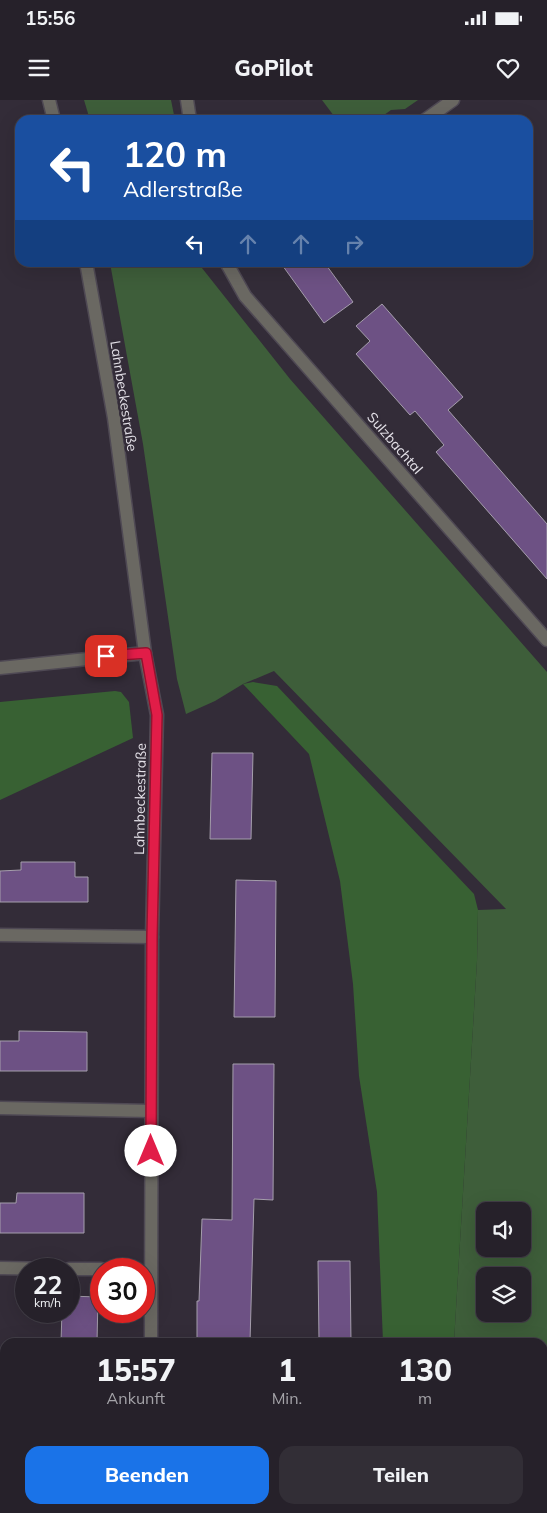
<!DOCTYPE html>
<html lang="de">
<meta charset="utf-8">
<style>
body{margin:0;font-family:Mulish,sans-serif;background:#322e36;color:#f1f3f6;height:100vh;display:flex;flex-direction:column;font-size:19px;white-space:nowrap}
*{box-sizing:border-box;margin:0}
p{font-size:16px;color:#a4a3a8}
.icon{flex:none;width:28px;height:28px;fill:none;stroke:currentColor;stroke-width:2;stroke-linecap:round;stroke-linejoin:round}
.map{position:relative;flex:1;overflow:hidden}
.sheet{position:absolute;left:0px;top:1238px;width:548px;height:176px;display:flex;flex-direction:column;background:#26212a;border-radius:15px 15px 0 0;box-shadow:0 5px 20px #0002,0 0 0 1px #423e47}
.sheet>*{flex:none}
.top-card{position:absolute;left:15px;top:15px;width:518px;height:152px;border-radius:15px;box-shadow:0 5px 20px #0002,0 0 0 1px #423e47;background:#1a4fa0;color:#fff;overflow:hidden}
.controls{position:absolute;left:476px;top:1102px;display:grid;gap:10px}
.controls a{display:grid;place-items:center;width:55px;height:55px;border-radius:10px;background:#26212a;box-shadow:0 5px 20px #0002,0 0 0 1px #423e47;font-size:25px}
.speed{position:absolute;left:15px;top:1158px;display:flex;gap:10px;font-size:25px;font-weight:700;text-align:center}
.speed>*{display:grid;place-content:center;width:65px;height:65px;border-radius:50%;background:#26212a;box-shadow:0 5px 20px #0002,0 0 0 1px #423e47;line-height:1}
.speed small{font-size:12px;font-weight:400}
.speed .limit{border:8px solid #d22;background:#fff;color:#111}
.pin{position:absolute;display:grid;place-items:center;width:42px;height:42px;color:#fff;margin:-21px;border-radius:10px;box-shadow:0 2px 8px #0006}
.me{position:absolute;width:55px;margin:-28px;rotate:0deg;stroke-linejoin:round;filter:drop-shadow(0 0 4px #0008)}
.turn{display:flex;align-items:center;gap:18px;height:105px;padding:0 25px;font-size:22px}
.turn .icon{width:65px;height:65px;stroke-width:2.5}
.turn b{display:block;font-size:35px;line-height:42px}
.lanes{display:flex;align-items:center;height:48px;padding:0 25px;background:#0003;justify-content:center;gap:25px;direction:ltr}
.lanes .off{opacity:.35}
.eta{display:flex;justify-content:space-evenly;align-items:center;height:85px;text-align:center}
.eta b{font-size:30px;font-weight:800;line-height:35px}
.action{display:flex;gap:10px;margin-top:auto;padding:10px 25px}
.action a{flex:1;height:58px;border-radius:15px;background:#1a73e8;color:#fff;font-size:20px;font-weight:800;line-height:58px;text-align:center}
.action a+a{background:#322e36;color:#f1f3f6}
.status{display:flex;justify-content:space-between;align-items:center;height:35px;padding:0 25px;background:#26212a;direction:ltr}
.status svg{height:14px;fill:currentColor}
header{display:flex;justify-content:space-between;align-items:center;height:65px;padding:0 25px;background:#26212a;font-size:22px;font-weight:800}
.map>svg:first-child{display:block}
.green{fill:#3e5e3a;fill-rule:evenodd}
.forest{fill:#386133}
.building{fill:#6d5184;stroke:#a59eac}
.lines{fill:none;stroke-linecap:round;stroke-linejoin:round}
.minor-casing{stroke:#4f4954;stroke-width:15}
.minor{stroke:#6a6862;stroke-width:12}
.route-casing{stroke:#92132f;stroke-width:12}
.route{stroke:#e11d48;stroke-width:9}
.labels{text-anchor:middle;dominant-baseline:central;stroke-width:5;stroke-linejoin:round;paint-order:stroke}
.street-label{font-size:14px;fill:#e4e1e8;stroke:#332c38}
</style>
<div class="status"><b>15:56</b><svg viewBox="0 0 49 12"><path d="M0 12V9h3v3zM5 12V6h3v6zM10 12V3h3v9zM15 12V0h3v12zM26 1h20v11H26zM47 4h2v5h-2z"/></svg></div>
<header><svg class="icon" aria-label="menu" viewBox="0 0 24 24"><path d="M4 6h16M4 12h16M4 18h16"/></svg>GoPilot<svg class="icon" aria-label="heart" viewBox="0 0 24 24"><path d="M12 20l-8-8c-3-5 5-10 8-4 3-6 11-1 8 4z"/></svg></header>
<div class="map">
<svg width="547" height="1413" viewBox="0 0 547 1413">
<rect width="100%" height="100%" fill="#332c38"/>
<g class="green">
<polygon points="84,0 171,0 175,20 90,20"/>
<polygon points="322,0 418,0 405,9 391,10 377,20 337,20"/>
<path d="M110 163H198L290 279 547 572V1413H443L444 1409H542V1242H454L477 861 478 810 506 809 274 571 243 584 215 601 186 614 177 579 143 344ZM485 1111H522V1149H485ZM485 1176H522V1214H485Z"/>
</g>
<g class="forest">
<polygon points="253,582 277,586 474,794 478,810 477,861 454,1242 383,1242 377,1092 359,976 353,884 340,781 309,654 243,584"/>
<polygon points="115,591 121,592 129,602 133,638 0,700 0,602"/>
<polygon points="0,1357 5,1363 5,1409 44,1409 48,1413 0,1413"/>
<polygon points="389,1409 444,1409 443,1413 389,1413"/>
</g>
<g class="building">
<polygon points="280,162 324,162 353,202 324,223"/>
<polygon points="382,204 463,297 448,310 547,424 547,479 436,352 444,345 415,311 410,315 356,254 370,241 356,226"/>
<polygon points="212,653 253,653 251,739 210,739"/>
<polygon points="21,762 75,762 75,777 88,777 88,802 0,802 0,771 21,770"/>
<polygon points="236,780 276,781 275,917 234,917"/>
<polygon points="19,931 87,932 87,971 0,971 0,941 19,941"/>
<polygon points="233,964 274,964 273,1100 254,1099 250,1242 197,1242 197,1201 199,1201 202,1119 232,1120"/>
<polygon points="17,1093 84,1093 84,1133 0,1133 0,1103 16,1103"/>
<polygon points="318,1161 350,1161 351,1242 319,1242"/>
<polygon points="69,1196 98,1197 97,1242 61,1242 62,1211 69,1211"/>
</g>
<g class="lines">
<defs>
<g id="minor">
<polyline points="49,0 54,20"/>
<polyline points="187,0 190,20"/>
<polyline points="425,20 453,0"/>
<polyline points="86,162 114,318 145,553 157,615 152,837 151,1242"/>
<polyline points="226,162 245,196 547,540"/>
<polyline points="0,568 145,553"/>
<polyline points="0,835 152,837"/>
<polyline points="0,1008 151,1011"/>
<polyline points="0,1168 58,1169"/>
<polyline points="69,1169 101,1169"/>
<polyline points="150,1413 150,1409"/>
</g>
</defs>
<use href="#minor" class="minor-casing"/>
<use href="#minor" class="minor"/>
</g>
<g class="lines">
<defs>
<polyline id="route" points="106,556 146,553 157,615 152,837 151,1051"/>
</defs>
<use href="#route" class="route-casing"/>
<use href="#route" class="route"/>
</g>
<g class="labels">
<g class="street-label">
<text transform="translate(124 296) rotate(81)">Lahnbeckestraße</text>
<text transform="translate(395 343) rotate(49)">Sulzbachtal</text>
<text transform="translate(140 699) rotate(-89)">Lahnbeckestraße</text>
</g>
</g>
</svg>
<div class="controls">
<a><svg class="icon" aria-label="sound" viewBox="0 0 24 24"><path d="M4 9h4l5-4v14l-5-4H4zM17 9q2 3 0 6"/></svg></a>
<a><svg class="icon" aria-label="layers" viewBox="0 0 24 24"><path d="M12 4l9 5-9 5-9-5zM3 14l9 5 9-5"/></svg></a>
</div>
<div class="speed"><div>22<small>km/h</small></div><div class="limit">30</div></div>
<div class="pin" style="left:106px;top:556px;background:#d93025"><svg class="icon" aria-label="arrive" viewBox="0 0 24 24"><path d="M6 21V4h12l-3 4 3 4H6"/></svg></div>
<svg class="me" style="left:151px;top:1051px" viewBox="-20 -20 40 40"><circle r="19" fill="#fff"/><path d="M0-13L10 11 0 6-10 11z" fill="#e11d48"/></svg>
<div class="top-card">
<div class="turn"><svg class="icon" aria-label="left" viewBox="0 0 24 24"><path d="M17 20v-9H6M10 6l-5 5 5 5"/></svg><div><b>120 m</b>Adlerstraße</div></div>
<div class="lanes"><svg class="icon" aria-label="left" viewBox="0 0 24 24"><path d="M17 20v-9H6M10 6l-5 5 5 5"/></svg><svg class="icon off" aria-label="ahead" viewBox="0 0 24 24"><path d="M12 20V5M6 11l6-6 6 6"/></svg><svg class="icon off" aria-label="ahead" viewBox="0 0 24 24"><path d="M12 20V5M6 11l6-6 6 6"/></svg><svg class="icon off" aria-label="right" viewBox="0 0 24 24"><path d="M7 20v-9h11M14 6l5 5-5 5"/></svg></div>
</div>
<section class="sheet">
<div class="eta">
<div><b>15:57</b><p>Ankunft</p></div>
<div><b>1</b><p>Min.</p></div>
<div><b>130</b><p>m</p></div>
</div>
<div class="action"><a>Beenden</a><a>Teilen</a></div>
</section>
</div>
